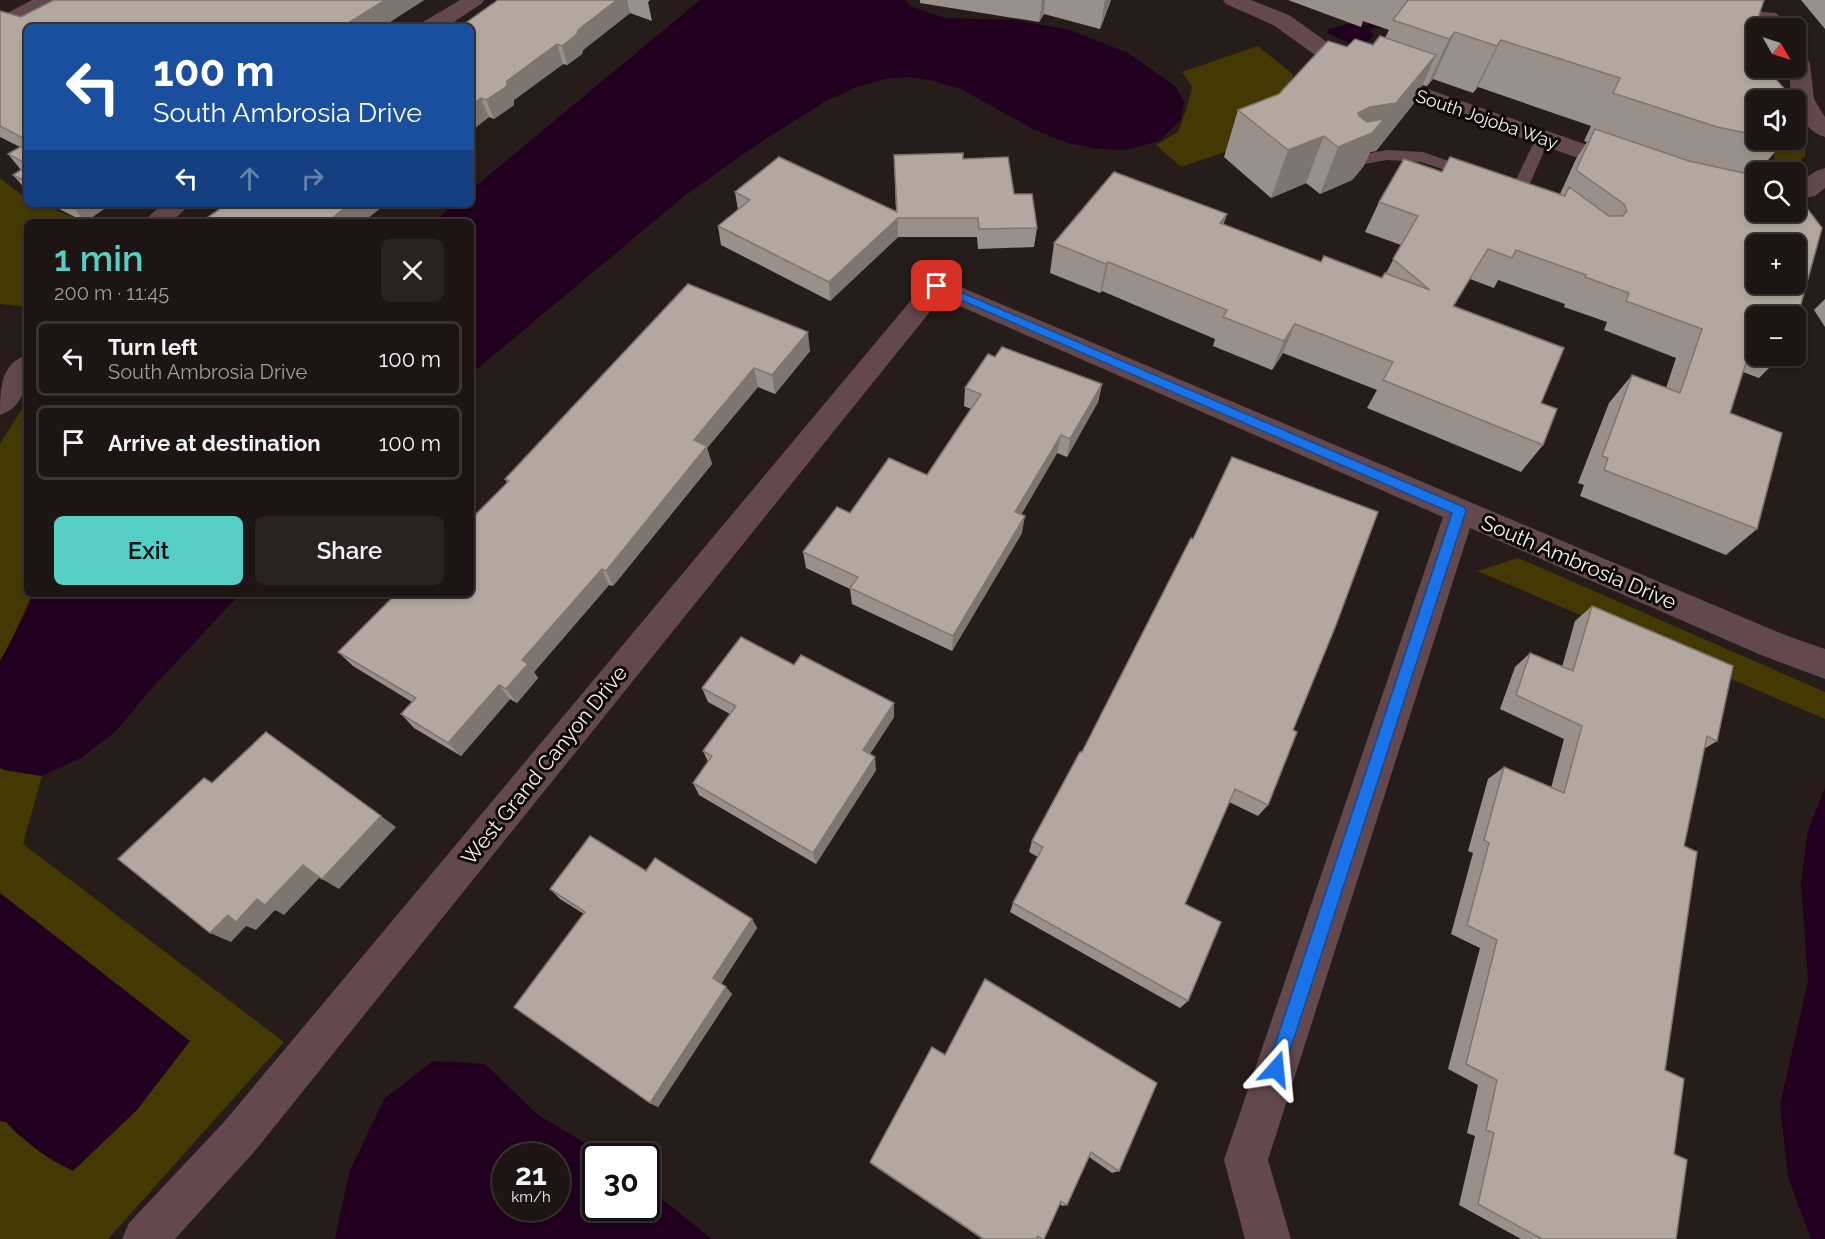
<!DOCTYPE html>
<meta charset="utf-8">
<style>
body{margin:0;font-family:Raleway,sans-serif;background:#292221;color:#f1f3f6;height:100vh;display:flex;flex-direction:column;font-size:22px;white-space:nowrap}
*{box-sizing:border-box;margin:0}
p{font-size:20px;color:#a09fa0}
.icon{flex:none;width:33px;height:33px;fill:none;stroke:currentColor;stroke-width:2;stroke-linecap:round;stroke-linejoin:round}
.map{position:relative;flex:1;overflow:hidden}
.drawer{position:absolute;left:24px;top:219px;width:450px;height:378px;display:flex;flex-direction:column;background:#1c1513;border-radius:9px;box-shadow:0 3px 9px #0003,0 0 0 2px #3a3433}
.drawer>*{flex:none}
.hud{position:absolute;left:24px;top:24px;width:450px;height:183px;border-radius:9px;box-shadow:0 3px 9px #0003,0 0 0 2px #3a3433;background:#1a4fa0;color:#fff;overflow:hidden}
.needle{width:39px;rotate:129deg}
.controls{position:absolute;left:1746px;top:18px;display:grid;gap:12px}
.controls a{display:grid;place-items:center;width:60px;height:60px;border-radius:9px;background:#1c1513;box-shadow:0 3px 9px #0003,0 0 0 2px #3a3433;font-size:30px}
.speed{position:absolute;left:492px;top:1143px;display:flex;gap:12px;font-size:30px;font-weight:700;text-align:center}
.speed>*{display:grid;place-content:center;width:78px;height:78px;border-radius:50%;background:#1c1513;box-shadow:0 3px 9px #0003,0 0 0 2px #3a3433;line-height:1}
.speed small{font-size:15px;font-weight:400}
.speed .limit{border:3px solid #111;border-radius:9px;background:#fff;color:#111}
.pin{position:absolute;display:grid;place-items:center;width:51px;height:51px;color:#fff;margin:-26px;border-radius:12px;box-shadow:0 3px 9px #0006}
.me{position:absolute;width:66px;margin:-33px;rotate:18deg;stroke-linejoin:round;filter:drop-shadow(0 0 4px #0008)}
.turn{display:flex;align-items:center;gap:21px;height:126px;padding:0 30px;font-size:27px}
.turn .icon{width:78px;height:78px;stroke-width:2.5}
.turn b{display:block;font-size:42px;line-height:51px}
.lanes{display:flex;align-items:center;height:57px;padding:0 30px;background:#0003;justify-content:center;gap:30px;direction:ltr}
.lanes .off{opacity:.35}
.round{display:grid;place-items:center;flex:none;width:63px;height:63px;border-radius:9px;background:#292221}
.overview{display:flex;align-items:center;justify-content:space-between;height:102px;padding:0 30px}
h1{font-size:36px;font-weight:600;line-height:45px;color:#55cec6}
.action{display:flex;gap:12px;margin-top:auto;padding:12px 30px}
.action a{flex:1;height:69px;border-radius:9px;background:#55cec6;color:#111;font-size:24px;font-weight:600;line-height:69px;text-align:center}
.action a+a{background:#292221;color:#f1f3f6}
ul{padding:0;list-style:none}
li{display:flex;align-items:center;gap:18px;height:75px;margin:0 12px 9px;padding:0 18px;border:3px solid #3a3433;border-radius:9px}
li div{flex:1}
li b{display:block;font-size:22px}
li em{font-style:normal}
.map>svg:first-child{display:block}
.green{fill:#453903}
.water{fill:#22001f;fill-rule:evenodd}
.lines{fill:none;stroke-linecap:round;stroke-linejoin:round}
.lane{fill:#63484e;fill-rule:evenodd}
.street{fill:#63484e;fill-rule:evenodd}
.wall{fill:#999089}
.shaded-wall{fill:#7d766f}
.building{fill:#b2a89f;stroke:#7d766f;stroke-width:1.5;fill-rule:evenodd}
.route{fill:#1a73e8;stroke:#114b97;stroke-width:1.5}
.labels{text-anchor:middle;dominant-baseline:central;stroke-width:6;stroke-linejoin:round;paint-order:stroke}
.far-street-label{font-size:18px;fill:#f9f1ef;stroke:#0c0807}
.street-label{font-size:21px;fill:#f9f1ef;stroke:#0c0807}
</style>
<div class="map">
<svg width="1825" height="1239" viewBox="0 0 1825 1239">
<rect width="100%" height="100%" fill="#261c19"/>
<g class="green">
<polygon points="1258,46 1294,75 1263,127 1234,149 1181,167 1156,145 1178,132 1187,108 1192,87 1182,72"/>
<polygon points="1796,122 1805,138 1805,156 1787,172 1773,172 1776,140 1796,140"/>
<polygon points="0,178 27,199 27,204 41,204 86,222 27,222 27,307 0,304"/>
<polygon points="27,401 27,594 32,594 8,649 0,659 0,444"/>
<polygon points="1518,558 1825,692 1825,719 1477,571"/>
<polygon points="0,768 4,770 42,776 23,844 284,1042 108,1239 0,1239 0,1121 6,1122 20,1137 100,972 0,893"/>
</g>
<g class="water">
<polygon points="700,0 906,0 910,6 945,18 1015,20 1070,30 1128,53 1175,86 1184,102 1181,120 1159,141 1126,150 1099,149 1067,143 1033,129 961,89 930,80 907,77 884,79 857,87 824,102 752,148 683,197 471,374 471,222 434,222 454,204 471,204 471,190"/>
<polygon points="1375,15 1756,100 1382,28 1373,28 1369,31 1374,35 1366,43 1350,51 1347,42 1327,33 1329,29 1352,23 1366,25"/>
<polygon points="32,594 240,594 150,690 115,732 81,758 42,776 4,770 0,768 0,662 29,605"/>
<polygon points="1825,788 1825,1239 1811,1239 1788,1177 1780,1105 1808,981 1801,883 1808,830"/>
<path d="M0 893 190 1041 137 1110 73 1171C47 1159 26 1143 6 1122L0 1121Z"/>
<path d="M433 1061 485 1064 538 1115 607 1156H596V1208H646L647 1187 712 1239H335L349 1173 384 1099ZM506 1156H556V1208H506Z"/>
</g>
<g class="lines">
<g class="lane">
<polygon points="1543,133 1550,138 1527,190 1525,194 1513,194 1511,190 1536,138"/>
<polygon points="1387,150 1423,152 1477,171 1480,174 1472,179 1421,162 1387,160 1349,167 1341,162 1349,157"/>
</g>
<g class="street">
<polygon points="32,0 58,0 55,4 0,31 0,17"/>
<polygon points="460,0 484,0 481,4 446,27 420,27 423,22"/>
<polygon points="1223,0 1251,0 1289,15 1348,57 1376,71 1633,161 1636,166 1633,171 1624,174 1615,171 1360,81 1332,67 1273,25 1226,4"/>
<path d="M1638 0H1680L1725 9 1776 13 1780 17 1776 21C1742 30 1684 13 1648 6L1641 4Z"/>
<path d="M1796 48 1804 50 1810 64 1814 99 1825 117V137C1810 133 1796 116 1796 100L1791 99 1789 68H1796Z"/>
<polygon points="1825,168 1825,188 1815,196 1796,200 1796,184 1816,171"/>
<polygon points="162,204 190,204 172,222 143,222"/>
<polygon points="937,277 1785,635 1825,649 1825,679 1761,655 1470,528 1268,1160 1291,1239 1245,1239 1224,1160 1443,517 941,298 254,1152 175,1239 122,1239 129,1223 224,1122 928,280"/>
<path d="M27 355C27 379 27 406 0 415 0 391 0 363 27 355Z"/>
</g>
</g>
<g class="wall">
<polygon points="54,0 424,0 382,27 27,27 27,191 13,175 21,170 8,154 20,147 0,137 0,11 21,17"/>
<polygon points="498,0 650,0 648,2 652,21 630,13 583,50 582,54 567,65 563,64 514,100 514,105 494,119 489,117 471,131 471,27"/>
<polygon points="920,0 1111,0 1100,29 1044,14 1039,22 920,3"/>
<polygon points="1288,0 1764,0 1753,33 1756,100 1756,140 1785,140 1758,172 1756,172 1756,356 1781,356 1759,378 1743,372 1730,413 1757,529 1726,555 1580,496 1584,485 1578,483 1609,403 1632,375 1666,388 1676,358 1604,330 1607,322 1564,307 1565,304 1498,280 1494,288 1470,279 1454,306 1541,403 1543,445 1521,472 1367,408 1377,390 1283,353 1272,370 1213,346 1215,339 1102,291 1100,293 1050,273 1054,243 1227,214 1223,225 1321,262 1382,278 1386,273 1401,245 1365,232 1379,202 1442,172 1560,194 1576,159 1587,142 1584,141 1591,126 1478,87 1473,93 1433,79 1427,86 1422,85 1415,102 1376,151 1370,152 1363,167 1352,180 1320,194 1306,183 1271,198 1224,157 1238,110 1279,94 1347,47 1373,45 1385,38 1389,30 1363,21 1361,27"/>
<polygon points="1801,0 1825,0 1825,29"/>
<polygon points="894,155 963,159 1014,194 1037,228 1034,247 978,249 977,237 898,237 830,301 721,245 718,226 738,210 735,192 896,212"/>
<polygon points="49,204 111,204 85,222"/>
<polygon points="688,284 810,351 775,394 758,387 707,448 712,464 613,586 609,585 534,672 538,678 517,703 510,699 461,756 414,728 401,714 412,702 353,666 338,652 507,483 505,479"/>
<polygon points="1825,299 1825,327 1814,310"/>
<polygon points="995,357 1102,384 1098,402 1067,457 1057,453 1021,515 1022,533 952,651 852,604 850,589 806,568 803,552 850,513 927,475 971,409 964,406 965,388"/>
<polygon points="1592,606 1717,741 1704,749 1684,846 1665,1070 1674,1154 1676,1239 1521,1239 1459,1205 1475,1136 1467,1133 1478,1085 1448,1069 1480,948 1451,934 1473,853 1468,851 1488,779 1504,767 1551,788 1564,739 1500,709 1515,667 1530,653 1562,667 1575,621"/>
<polygon points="702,688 894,717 870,754 876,770 816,864 699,795 693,783 708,762 703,751 730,714 708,702"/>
<polygon points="1293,730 1268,805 1258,816 1229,802 1185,904 1188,1001 1180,1008 1010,912 1013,903 1038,857 1029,852 1032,841 1082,752"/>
<polygon points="646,871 752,919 757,928 721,984 732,994 658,1107 650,1103 584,914 560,899 550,889"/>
<polygon points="932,1047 1119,1171 1112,1173 1089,1157 1067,1205 1062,1206 1060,1204 1044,1239 1038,1239 1037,1238 1036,1239 982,1239 871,1164 870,1162"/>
</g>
<g class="shaded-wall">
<polygon points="385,0 424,0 382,27 342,27"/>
<polygon points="617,0 627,0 630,13 583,50 582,54 567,65 562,46 578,30"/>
<polygon points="1042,0 1045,0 1044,14 1039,22"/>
<polygon points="1105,0 1111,0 1100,29"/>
<polygon points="1455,32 1433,79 1427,86 1449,39"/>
<polygon points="1501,40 1478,87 1473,93 1497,46"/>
<polygon points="557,44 563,64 514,100 514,105 494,119 486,100 507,81"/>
<polygon points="1436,55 1415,102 1376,151 1370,152 1363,167 1352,180 1320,194 1338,147 1358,113 1370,107"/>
<polygon points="481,98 489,117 471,131 471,105"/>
<polygon points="1324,136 1306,183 1271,198 1288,150"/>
<polygon points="71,204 111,204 85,222"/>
<polygon points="350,204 386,204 363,222 327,222"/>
<polygon points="1227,214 1217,244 1220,223"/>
<polygon points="898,218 898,237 830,301 829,282"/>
<polygon points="1108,262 1102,291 1100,293 1106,264"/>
<polygon points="1295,324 1283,353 1272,370 1284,341"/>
<polygon points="808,332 810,351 775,394 772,375"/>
<polygon points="754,368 758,387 707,448 712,464 613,586 606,571 694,440"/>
<polygon points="1102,384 1098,402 1067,457 1070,439"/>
<polygon points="1061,435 1057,453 1012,529 1015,512"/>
<polygon points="1025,516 1022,533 952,651 953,636"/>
<polygon points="602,569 609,585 534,672 538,678 517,703 506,689 522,660"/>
<polygon points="499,685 510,699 461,756 448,743"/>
<polygon points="894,703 894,717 864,763 863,750"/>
<polygon points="875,757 876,770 816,864 813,853"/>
<polygon points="381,816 396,827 339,889 322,879"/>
<polygon points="303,865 321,876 284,915 275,910 256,930 246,926 231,942 210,933 228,915"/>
<polygon points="752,919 757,928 719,986 713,978"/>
<polygon points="726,987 732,994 658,1107 650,1103"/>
</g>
<g class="building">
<polygon points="54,0 385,0 342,27 27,27 27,140 0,126 0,11 21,17"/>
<polygon points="498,0 617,0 578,30 577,34 562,46 557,44 507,81 507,86 486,100 481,98 471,105 471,27 460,27"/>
<polygon points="1408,0 1764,0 1753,33 1756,34 1756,68 1766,68 1794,100 1756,100 1756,135 1717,127 1613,93 1620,78 1501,40 1497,46 1455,32 1449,39 1393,20"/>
<polygon points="1380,36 1436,55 1396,103 1370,107 1358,113 1359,116 1367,122 1384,119 1372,133 1338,147 1324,136 1288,150 1238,110 1279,94 1328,41 1347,47 1355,39 1373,45"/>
<path d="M1595 129 1689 161 1748 174H1756V212H1796V194L1822 228 1796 322V316H1756V338L1754 337 1730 413 1782 433 1757 529 1604 470 1608 458 1602 456 1632 375 1680 393 1702 329 1626 301 1629 293 1585 277 1586 275 1516 250 1512 258 1488 249 1453 306 1564 348 1541 403 1557 409 1543 445 1383 380 1393 362 1295 324 1284 341 1223 317 1227 310 1108 262 1106 264 1054 243 1114 172 1227 214 1220 223 1321 262 1324 256 1382 278 1385 273 1430 290 1393 259 1418 216 1379 202 1404 159 1442 172 1450 157 1565 196 1569 187 1609 216H1623L1627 211 1624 204 1576 170ZM1756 244H1796V284H1756Z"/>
<polygon points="27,143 27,164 8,154"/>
<polygon points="963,153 963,159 1008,157 1014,194 1032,194 1037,228 979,229 978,218 898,218 829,282 718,226 750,200 735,192 779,157 897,212 894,155"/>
<polygon points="27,166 27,182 13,175"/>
<polygon points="227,204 350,204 327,222 201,222"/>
<polygon points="688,284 808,332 772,375 754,368 694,440 707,446 606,571 602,569 522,660 528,664 506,689 499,685 448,743 401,714 416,698 338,652 396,594 471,594 471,519 509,481 505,479"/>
<polygon points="1002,347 1102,384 1070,439 1061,435 1015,512 1025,516 953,636 850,588 858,577 803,552 837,507 850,513 889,458 927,475 981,394 965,388 988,354 995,357"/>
<polygon points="1232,457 1378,512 1336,625 1293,730 1297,732 1268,805 1235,789 1185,904 1221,922 1188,1001 1013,903 1043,847 1032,841 1080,752 1082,752 1191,538 1193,539"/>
<polygon points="1592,606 1733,666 1717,741 1707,736 1684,846 1697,852 1665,1070 1684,1079 1674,1154 1687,1160 1676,1239 1542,1239 1478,1204 1494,1133 1486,1130 1497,1080 1466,1064 1497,940 1467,925 1489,843 1484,840 1504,767 1564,793 1582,726 1516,695 1530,653 1573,671"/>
<polygon points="741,637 794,665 801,655 894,703 863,750 875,757 813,853 693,783 712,756 703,751 736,706 702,688"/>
<polygon points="266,732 381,816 322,879 303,865 265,905 257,899 236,922 228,915 210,933 118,859 204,778 212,783"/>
<polygon points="590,836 646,871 655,858 752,919 713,978 726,987 650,1103 514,1007 585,912 550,889"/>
<polygon points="985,979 1157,1083 1119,1171 1091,1152 1067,1205 1061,1201 1044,1239 1042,1239 1038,1236 1036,1239 984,1239 870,1162 932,1047 945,1055"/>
</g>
<polygon class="route" points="937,282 1464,507 1466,511 1282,1075 1276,1078 1270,1075 1267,1069 1452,513 933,288 933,283"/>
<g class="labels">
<g class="far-street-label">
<text transform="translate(1487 119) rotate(19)">South Jojoba Way</text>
</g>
<g class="street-label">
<text transform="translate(1579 562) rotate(23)">South Ambrosia Drive</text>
<text transform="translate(544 765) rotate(-51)">West Grand Canyon Drive</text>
</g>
</g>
</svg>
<div class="controls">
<a><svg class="needle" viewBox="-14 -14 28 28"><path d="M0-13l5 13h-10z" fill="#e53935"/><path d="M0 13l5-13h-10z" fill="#a09fa0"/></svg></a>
<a><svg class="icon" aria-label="sound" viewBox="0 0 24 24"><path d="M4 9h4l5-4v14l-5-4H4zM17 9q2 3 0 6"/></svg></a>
<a><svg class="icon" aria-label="search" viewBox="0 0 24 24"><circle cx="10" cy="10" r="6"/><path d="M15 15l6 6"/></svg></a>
<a>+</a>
<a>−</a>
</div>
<div class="speed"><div>21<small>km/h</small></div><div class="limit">30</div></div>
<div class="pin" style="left:937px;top:286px;background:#d93025"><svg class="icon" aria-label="arrive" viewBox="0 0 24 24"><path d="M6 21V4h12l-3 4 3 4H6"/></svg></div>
<svg class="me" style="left:1276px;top:1069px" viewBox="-20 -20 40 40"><path d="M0-17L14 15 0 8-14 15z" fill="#1a73e8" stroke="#fff" stroke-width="4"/></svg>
<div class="hud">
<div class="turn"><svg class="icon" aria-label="left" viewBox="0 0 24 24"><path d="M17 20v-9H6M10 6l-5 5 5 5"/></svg><div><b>100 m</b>South Ambrosia Drive</div></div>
<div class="lanes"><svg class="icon" aria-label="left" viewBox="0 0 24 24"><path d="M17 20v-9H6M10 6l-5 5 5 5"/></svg><svg class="icon off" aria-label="ahead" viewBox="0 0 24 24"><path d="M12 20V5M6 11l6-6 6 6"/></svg><svg class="icon off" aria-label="right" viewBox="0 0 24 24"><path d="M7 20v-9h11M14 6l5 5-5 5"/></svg></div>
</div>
<section class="drawer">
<div class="overview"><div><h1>1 min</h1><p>200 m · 11:45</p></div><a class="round"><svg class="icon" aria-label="close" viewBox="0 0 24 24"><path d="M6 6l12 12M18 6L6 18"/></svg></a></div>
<ul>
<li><svg class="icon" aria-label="left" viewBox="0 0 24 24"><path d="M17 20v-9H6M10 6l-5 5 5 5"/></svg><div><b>Turn left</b><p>South Ambrosia Drive</p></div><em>100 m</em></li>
<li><svg class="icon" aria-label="arrive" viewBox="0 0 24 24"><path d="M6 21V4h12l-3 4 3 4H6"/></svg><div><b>Arrive at destination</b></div><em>100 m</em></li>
</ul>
<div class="action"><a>Exit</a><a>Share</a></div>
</section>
</div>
